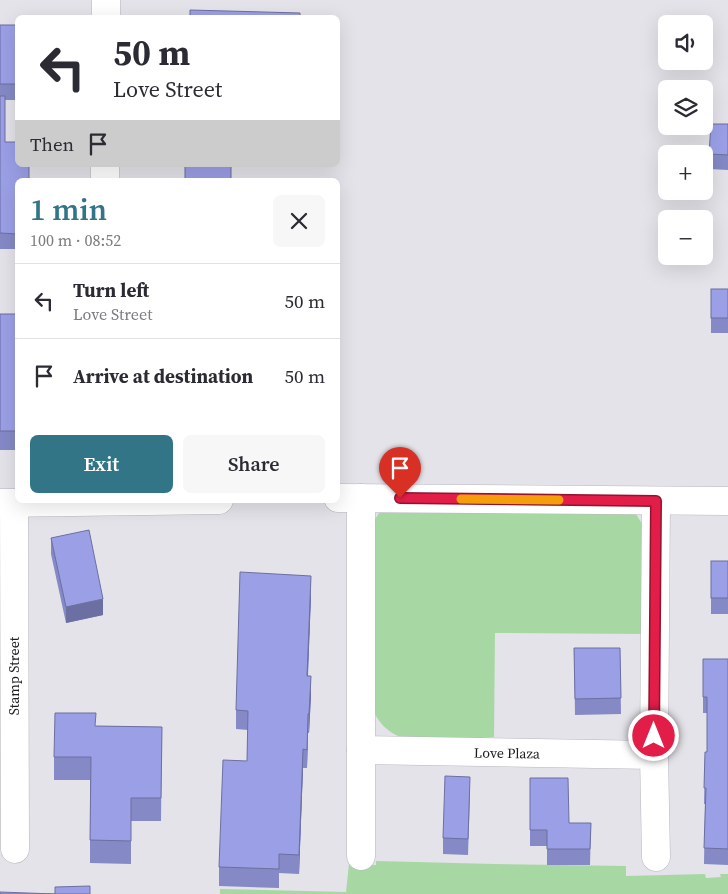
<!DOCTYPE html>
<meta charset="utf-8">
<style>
body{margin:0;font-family:"Source Serif 4",serif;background:#f7f7f7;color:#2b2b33;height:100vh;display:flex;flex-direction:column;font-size:19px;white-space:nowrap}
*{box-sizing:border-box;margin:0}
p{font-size:16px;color:#7c7c81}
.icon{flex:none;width:28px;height:28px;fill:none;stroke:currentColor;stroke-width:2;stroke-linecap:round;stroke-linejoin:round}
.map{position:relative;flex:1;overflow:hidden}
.drawer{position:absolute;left:15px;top:178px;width:325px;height:325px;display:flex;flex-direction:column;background:#fff;border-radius:8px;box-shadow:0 5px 20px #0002}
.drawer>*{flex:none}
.top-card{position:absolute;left:15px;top:15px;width:325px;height:152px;border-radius:8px;box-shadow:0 5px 20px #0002;background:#fff;color:#2b2b33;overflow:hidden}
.fabs{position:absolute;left:658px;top:15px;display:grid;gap:10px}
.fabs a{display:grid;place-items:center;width:55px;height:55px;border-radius:8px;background:#fff;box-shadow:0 5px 20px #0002;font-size:25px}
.pin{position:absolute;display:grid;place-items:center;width:42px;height:42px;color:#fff;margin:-51px -21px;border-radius:50% 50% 50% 0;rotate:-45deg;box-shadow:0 0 5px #0007}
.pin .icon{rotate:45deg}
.me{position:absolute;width:55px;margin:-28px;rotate:0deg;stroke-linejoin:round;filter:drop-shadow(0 0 4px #0008)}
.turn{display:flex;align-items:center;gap:18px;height:105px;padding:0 15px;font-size:22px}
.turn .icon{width:65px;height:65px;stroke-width:2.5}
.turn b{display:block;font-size:35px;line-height:42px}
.then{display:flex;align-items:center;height:48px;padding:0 15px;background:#0003;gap:10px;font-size:19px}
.round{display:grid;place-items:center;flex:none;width:52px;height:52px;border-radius:8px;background:#f7f7f7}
.headline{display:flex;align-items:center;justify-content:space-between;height:85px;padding:0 15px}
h1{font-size:30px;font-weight:600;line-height:38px;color:#327586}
.cta{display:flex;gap:10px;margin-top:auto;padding:10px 15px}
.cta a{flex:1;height:58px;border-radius:8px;background:#327586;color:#fff;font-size:20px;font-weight:600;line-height:58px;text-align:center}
.cta a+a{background:#f7f7f7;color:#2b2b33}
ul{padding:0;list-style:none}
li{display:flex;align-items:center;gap:15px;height:75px;padding:0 15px;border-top:1px solid #e1e1e2}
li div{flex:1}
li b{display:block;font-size:19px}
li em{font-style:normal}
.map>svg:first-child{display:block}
.green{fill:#a7d8a4}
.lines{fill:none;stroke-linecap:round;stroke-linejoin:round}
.minor-casing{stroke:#b7b7bd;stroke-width:29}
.minor{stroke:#fff;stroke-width:28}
.wall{fill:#8589c6}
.shaded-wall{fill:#6c6fa1}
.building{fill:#9b9fe6;stroke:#6c6fa1}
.route-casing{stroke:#92132f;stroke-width:12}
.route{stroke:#e11d48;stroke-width:9}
.slow{stroke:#f59e0b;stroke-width:9}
.labels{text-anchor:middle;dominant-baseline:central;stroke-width:5;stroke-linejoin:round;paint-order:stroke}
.street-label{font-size:14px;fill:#1b1b1d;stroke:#fff}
</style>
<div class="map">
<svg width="728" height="894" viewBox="0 0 728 894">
<rect width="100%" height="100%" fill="#e3e3e9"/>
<g class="green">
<path d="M389 509 636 514 644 527V634L495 633 494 737C471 739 449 740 427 739 417 739 406 740 396 735 386 730 380 723 374 713L372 524 379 513Z"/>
<polygon points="376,861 495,864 626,866 626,876 705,874 706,878 721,877 720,874 728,874 728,894 220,894 220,889 346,892 349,864 376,865"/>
</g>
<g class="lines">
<defs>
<g id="minor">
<polyline points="106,18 106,0"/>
<polyline points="105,180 105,165"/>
<polyline points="338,498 728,501"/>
<polyline points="361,498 361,856"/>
<polyline points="656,501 654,755 656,857"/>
<polyline points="0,503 219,500"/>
<polyline points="14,503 15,849"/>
<polyline points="361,750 654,755"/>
</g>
</defs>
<use href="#minor" class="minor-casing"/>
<use href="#minor" class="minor"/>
</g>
<g class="wall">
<polygon points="0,25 18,25 18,100 5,100 5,142 18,180 18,249 0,249"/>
<polygon points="728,124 728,170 709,169 709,154"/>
<rect x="711" y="289" width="17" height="44"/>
<rect x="0" y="314" width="18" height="136"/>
<polygon points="51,538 103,615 66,623 51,554"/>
<rect x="711" y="561" width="17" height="53"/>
<polygon points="311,595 308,676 311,695 309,733 308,733 307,768 303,768 299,874 279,873 279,888 219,886 219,867 247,761 248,730 236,729 236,710"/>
<polygon points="574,648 620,648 621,714 575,715"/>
<polygon points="703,659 728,659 728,865 704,864 705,804 704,804 705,752 707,752 707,713 703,713"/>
<polygon points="96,726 162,727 161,821 131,821 131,864 90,863 90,780 54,780 54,757"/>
<polygon points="530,778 569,823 591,823 590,865 547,865 547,846 530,846"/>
<polygon points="470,793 468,855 443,854 443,838"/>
</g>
<g class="shaded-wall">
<polygon points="311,576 311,595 307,695 307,676"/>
<polygon points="103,599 103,615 66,623 66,607"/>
<polygon points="311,676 311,695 309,733 309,714"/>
<polygon points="308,714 308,733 307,768 307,750"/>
<polygon points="303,749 303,768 299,874 299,855"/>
</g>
<g class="building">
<polygon points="190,10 300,13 300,18 190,18"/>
<rect x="0" y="25" width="18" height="59"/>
<polygon points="0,96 5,96 5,142 18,142 18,165 29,165 29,180 18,180 18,234 0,233"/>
<polygon points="711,124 728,124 728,155 709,154"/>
<rect x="185" y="165" width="46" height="15"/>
<rect x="711" y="289" width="17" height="29"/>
<rect x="0" y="314" width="18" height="117"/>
<polygon points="89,530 103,599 66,607 51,538"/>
<rect x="711" y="561" width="17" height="37"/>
<polygon points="240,572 311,576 307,676 311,676 309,714 308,714 307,750 303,749 299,855 279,854 279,869 219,867 223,760 247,761 248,711 236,710"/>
<polygon points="574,648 620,648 621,698 575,699"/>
<polygon points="703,659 728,659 728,849 704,848 706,788 704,788 705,752 707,752 707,697 703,697"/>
<polygon points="55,713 96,713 95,726 162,727 161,798 131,798 131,841 90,840 91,757 54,757"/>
<polygon points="445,776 470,777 468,839 443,838"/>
<polygon points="530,778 568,778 569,823 591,823 590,849 547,849 547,830 530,830"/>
<polygon points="90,886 90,894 0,894 0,892 55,894 55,887"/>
</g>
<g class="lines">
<defs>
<polyline id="route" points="400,498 656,501 654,736"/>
</defs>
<use href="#route" class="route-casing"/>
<use href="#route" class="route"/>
<polyline class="slow" points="461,499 559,500"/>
</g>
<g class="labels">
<g class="street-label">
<text transform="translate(14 676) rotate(-90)">Stamp Street</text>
<text transform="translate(507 753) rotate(1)">Love Plaza</text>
</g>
</g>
</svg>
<div class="fabs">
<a><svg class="icon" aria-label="sound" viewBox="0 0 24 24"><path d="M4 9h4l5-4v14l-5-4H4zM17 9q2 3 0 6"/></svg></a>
<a><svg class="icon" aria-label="layers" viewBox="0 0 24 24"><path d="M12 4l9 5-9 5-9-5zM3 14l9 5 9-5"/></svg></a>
<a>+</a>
<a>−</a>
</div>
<div class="pin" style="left:400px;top:498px;background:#d93025"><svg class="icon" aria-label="arrive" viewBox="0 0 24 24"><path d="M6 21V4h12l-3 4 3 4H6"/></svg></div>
<svg class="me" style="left:654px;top:736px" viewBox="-20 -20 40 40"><circle r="17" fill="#e11d48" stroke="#fff" stroke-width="3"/><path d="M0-11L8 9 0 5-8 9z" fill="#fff"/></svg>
<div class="top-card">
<div class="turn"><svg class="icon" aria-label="left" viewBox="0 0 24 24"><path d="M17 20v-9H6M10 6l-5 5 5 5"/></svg><div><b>50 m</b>Love Street</div></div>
<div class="then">Then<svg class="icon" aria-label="arrive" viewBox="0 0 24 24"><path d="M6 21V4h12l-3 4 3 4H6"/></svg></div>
</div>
<section class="drawer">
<div class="headline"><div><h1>1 min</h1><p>100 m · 08:52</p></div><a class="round"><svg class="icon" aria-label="close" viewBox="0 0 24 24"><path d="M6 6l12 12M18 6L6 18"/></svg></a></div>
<ul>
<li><svg class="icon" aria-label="left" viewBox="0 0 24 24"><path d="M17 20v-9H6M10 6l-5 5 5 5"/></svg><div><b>Turn left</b><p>Love Street</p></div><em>50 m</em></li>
<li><svg class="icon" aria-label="arrive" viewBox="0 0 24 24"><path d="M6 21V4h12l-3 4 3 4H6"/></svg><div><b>Arrive at destination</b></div><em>50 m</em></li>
</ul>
<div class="cta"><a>Exit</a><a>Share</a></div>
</section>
</div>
